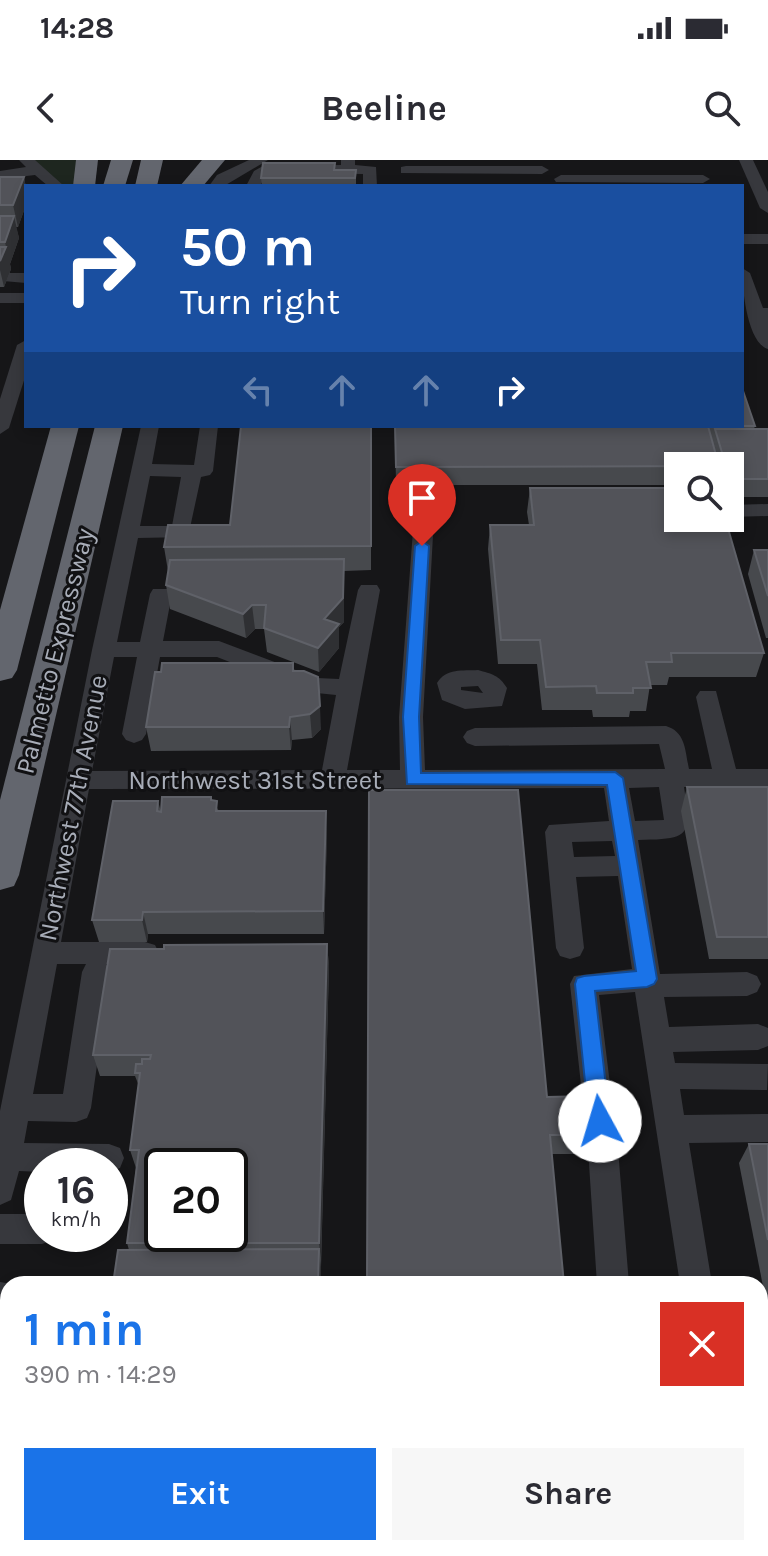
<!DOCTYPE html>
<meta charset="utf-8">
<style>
body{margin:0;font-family:Karla,sans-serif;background:#f7f7f7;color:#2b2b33;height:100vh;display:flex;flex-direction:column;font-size:30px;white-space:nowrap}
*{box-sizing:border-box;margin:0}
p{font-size:26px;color:#7c7c81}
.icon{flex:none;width:44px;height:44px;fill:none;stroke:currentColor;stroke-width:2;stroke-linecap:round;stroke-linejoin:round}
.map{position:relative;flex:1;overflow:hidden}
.details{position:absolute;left:0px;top:1116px;width:768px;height:280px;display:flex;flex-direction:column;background:#fff;border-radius:24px 24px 0 0;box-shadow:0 4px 12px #0003}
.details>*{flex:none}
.banner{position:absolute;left:24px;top:24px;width:720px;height:244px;border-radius:0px;box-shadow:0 4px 12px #0003;background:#1a4fa0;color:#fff;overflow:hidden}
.buttons{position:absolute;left:664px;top:292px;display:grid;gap:16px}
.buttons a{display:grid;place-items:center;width:80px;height:80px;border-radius:0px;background:#fff;box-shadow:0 4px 12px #0003;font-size:40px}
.speed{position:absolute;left:24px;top:988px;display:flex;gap:16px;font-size:40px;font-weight:700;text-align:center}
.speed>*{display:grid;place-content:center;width:104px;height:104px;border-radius:50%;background:#fff;box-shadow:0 4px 12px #0003;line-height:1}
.speed small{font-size:20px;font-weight:400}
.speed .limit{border:4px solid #111;border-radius:12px;background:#fff;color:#111}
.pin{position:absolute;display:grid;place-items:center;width:68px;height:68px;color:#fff;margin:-82px -34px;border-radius:50% 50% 50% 0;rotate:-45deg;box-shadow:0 0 8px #0007}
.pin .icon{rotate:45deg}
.me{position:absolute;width:88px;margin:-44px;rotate:354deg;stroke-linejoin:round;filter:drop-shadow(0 0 6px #0008)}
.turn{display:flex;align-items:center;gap:28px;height:168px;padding:0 24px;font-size:36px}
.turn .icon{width:104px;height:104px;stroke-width:2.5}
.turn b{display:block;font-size:56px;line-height:68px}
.lanes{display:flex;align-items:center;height:76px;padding:0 24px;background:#0003;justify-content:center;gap:40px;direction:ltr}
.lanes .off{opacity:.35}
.round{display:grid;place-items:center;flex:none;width:84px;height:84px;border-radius:0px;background:#f7f7f7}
.overview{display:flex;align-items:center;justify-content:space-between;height:136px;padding:0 24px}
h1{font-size:48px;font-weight:700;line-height:60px;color:#1a73e8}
.action{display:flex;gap:16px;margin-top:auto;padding:16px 24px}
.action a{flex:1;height:92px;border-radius:0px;background:#1a73e8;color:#fff;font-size:32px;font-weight:700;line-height:92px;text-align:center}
.action a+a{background:#f7f7f7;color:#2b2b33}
.status{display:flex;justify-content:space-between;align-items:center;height:56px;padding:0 40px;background:#fff;direction:ltr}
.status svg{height:22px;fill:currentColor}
header{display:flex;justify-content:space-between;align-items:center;height:104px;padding:0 24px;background:#fff;font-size:36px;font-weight:700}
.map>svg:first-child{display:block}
.green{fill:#1e261f}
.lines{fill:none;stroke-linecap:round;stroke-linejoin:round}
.minor{fill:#37383d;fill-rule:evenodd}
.highway{fill:#63666e;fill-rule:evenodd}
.wall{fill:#47494d}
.shaded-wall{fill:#2f3033}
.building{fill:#525359;stroke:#5f6168;stroke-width:2;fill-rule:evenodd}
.route{fill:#1a73e8;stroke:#114b97;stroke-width:2}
.labels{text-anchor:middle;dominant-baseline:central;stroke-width:6;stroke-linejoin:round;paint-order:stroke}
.street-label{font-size:26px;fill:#a8adb8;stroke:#111113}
</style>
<div class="status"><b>14:28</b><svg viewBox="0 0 49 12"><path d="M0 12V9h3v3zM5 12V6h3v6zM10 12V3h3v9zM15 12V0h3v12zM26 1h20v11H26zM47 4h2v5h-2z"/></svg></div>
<header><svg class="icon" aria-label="back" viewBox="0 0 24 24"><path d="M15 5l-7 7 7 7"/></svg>Beeline<svg class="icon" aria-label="search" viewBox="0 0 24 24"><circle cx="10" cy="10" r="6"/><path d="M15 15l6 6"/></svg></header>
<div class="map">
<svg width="768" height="1396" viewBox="0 0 768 1396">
<rect width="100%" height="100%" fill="#161618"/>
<polygon class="green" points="34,0 77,0 75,26 62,26"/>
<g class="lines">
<g class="minor">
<polygon points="19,0 35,0 64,26 48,26 35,15 0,19 0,11 26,7"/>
<polygon points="249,0 268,0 224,26 209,26 217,15"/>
<polygon points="341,0 355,0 355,5 376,7 377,26 363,26 363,14 271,13 265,17 260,26 246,26 254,11 263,6 341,5"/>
<polygon points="739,0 753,0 768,32 768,53 760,48"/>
<polygon points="406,6 542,6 549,10 542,14 401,13 401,7"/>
<polygon points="561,15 703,15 710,19 703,23 556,22 554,19"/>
<rect x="742" y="74" width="26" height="10"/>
<path d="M742 108 750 113 763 148H768V189C747 183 742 127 742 108Z"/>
<polygon points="9,113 26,113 26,123 3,121 1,118"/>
<rect x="0" y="133" width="26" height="10"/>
<polygon points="26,180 26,214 9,268 0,274 0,239 17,185"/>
<path d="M141 266H159L152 304 194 305 200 266H218L213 311 210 315 201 317 188 377 138 378 117 482H140L150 434 153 429H169L172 434 163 481H219L317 518 339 519 358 430 361 425H377L380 430 347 610H400L399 557 414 357 424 351 434 357 423 557 425 610 665 609 659 584 475 586 467 583 463 577 467 571 475 568 666 566C686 572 685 591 689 609H712L696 537 700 531H716L736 609H768V627H684C692 678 689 679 638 680L660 814 747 812 757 816 761 824 757 832 747 836 664 837 669 867 758 864 768 868V886L758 890 673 892 675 903 768 904 767 930 680 929 684 955 768 954V982L689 983 712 1124H680L635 832 599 835 618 989 629 1124H597L588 989 570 824 574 816 632 809 618 716 576 717 584 788 580 796 570 799 560 796 556 788 545 672 549 665 609 661 604 628 89 629 61 782H145L155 785 159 793 155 801 145 804H106L110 812 91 948 87 958 76 962 28 961 24 983 109 984 120 988 124 998 120 1008 110 1012V1006H42V1012L19 1011 11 1040 0 1045V951L92 490ZM150 316 181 317 172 366H140ZM114 497H137L122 574 126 580 134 583 142 580 146 574 160 497H217L307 532 336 535 322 610 92 611ZM659 627 664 660 635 661 629 628ZM612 681 615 696 574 697 572 682ZM57 804H86L82 812 63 934H33Z"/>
<polygon points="768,344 768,356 730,357 730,345"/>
<path d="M478 510C492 514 499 515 507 528L502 546 465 549 442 540 437 523C446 508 463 511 478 510ZM478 526 483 533 461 530V527Z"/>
<polygon points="0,1054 42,1054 42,1074 56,1074 53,1080 42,1084 0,1084"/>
<polygon points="0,1122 12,1124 8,1124 8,1156 0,1156"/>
<rect x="0" y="1315" width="8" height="36"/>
<polygon points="8,1366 8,1388 26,1388 25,1396 0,1396 0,1370"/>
<polygon points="719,1388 757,1388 758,1396 720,1396"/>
</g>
<g class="highway">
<polygon points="76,0 98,0 95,26 73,26"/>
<polygon points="111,0 133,0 125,26 103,26"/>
<polygon points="141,0 163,0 157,26 135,26"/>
<polygon points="202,0 225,0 203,26 180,26"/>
<polygon points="51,266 79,266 17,510 12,518 0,521 0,450"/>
<polygon points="95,266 123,266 19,715 14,726 0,730 0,640"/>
</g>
</g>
<g class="wall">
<polygon points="335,10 356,10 356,26 262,26 261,18"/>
<polygon points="0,17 24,17 26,28 26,45 18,67 16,67 19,78 10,104 11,109 4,127 0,127"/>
<polygon points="371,266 371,410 344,411 344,462 339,467 339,488 319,512 267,492 264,469 255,469 246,478 170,449 166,425 168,411 164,387 230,365"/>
<polygon points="395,266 755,266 754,269 768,269 768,337 730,337 730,306 678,306 678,325 396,325"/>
<polygon points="530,328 764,493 756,517 669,517 667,525 650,525 646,551 630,551 629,557 593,557 592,550 542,550 537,504 498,504 488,389 490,365 529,365 527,352"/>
<polygon points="754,390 768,390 768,478 766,478 748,414"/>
<polygon points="293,503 294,511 321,569 312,578 292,580 291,590 151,591 146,567"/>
<polygon points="687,627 768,627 768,799 709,799 681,651"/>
<polygon points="211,637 212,640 219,651 327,674 324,774 148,774 147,782 99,782 92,760 158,641 161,652"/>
<polygon points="327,784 329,806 321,1107 129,1090 127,1083 136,1008 130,990 139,926 135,916 100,916 93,895 164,789"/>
<polygon points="547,937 592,975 587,994 552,994"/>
<polygon points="749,984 768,984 768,1152 739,1003"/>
<polygon points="440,1388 690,1388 691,1396 443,1396"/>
</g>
<g class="shaded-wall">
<polygon points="24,17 26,28 26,45 18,67 13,45"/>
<polygon points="14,56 19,78 10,104 11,109 4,127 0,110 0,101 6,87 5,82"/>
<polygon points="344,399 344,462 339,467 339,488 319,512 318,488 324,459"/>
<polygon points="252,445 255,469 246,478 243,454"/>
<polygon points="320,546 321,569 312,578 310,554"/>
<polygon points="290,557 292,580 291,590 289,567"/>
<polygon points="326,651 327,674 324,774 323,751"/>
<polygon points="143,752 148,774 147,782 142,760"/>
<polygon points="327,784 329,806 321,1100 319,1083"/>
<polygon points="319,1089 321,1107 321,1124 318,1124"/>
</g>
<g class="building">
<polygon points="263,3 335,3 334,10 356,10 355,18 261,18"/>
<polygon points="0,17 24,17 13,45 0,45"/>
<polygon points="700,25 700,26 391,26"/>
<polygon points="0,56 14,56 5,82 0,82"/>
<polygon points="0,87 6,87 0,101"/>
<polygon points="742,228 755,266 708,266 719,306 396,307 395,266 742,266"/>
<polygon points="241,266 371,266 371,386 164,387 168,365 230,365"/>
<polygon points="715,269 768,269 768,319 730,319 730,306 726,306"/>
<polygon points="530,328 678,328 678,358 725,358 764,493 671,493 672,502 646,502 651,528 633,528 633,533 597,533 596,526 546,527 540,480 501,480 490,365 534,365"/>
<polygon points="754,390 768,390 768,436"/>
<polygon points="344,399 343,438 324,459 339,464 318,488 264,468 266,445 252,445 243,454 166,425 170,400"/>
<polygon points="162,503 293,503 293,511 304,511 318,517 320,546 310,554 290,557 289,567 146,567 155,512 161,512"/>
<polygon points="687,627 768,627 768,777 717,777"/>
<polygon points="369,630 518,630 547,937 588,936 592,975 550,975 564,1124 367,1124"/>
<polygon points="162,637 211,637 211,640 217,641 216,651 326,651 323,751 143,752 142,760 92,760 113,641 158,641 157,651 161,652"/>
<path d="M327 784 319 1083H127L139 990H130L140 913H135L136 904H142V899H150L151 895H93L110 789H164V785ZM162 1006H230V1074H162Z"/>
<polygon points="749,984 768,984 768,1080"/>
<polygon points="319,1089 318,1124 113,1124 118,1090"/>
<polygon points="79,1388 311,1388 310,1396 77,1396"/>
<polygon points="447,1388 690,1388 691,1396 453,1396"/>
</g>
<polygon class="route" points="422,381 429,386 419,557 421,613 615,612 623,618 657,819 654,824 647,827 595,831 610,961 607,968 600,971 592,968 589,961 575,824 577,818 584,816 636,811 607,625 407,624 403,557 415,386"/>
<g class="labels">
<g class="street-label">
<text transform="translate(55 491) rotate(-76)">Palmetto Expressway</text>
<text x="255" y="620">Northwest 31st Street</text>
<text transform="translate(73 648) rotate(-79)">Northwest 77th Avenue</text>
</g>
</g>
</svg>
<div class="buttons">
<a><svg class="icon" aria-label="search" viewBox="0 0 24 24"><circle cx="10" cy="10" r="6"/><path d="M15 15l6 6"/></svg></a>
</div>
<div class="speed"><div>16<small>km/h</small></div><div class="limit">20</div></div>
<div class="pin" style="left:422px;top:386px;background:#d93025"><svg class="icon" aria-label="arrive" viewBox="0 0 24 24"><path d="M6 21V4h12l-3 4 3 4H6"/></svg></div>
<svg class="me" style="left:600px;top:961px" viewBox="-20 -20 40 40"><circle r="19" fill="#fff"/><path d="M0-13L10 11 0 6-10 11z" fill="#1a73e8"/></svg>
<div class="banner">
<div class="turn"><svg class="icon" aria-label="right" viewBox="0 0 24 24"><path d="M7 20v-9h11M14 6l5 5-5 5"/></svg><div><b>50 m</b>Turn right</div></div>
<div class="lanes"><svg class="icon off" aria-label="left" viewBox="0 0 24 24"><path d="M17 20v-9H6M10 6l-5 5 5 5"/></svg><svg class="icon off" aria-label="ahead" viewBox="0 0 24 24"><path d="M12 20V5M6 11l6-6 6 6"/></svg><svg class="icon off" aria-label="ahead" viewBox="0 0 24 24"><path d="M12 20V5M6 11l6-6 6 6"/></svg><svg class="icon" aria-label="right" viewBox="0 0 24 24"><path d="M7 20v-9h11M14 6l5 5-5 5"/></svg></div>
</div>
<section class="details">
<div class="overview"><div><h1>1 min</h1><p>390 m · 14:29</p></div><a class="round" style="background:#d93025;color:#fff"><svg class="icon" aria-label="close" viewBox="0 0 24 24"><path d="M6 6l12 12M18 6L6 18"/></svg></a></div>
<div class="action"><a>Exit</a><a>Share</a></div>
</section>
</div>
